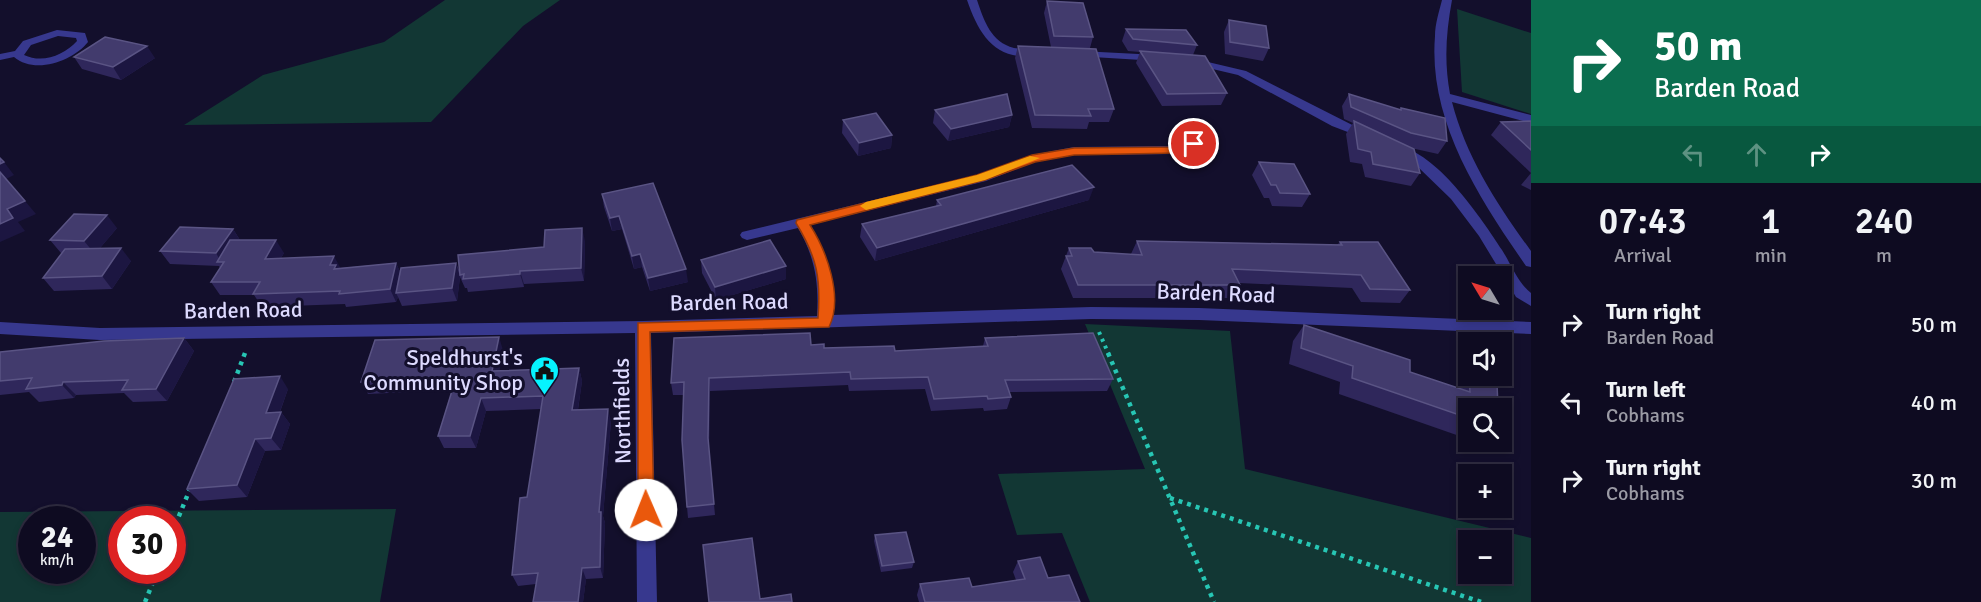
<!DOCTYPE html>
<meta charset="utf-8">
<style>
body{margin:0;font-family:Signika,sans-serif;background:#1c192e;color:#f1f3f6;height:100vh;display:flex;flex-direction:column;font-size:22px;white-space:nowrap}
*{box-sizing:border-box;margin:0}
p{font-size:20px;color:#9b9ba5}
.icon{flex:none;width:33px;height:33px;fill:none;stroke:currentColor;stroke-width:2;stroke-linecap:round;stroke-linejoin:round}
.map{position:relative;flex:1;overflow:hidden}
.panel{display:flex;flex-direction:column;background:#0e0b21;width:450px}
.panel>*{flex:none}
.hud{background:#0b6e4f;color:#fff;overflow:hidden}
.needle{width:39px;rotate:308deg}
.tools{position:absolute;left:1458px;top:266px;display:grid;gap:12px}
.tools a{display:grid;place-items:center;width:54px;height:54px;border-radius:0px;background:#0e0b21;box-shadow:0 3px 9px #0003,0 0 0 2px #2e2b3f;font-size:30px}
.speed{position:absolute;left:18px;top:506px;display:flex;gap:12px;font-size:30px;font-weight:700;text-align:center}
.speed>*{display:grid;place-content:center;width:78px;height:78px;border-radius:50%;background:#0e0b21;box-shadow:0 3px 9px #0003,0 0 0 2px #2e2b3f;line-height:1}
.speed small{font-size:15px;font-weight:400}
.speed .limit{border:9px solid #d22;background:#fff;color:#111}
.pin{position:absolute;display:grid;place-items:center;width:51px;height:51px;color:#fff;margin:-26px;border:3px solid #fff;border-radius:50%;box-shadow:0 2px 6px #0007}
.me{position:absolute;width:66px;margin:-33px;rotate:359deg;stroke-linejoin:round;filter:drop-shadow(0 0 4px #0008)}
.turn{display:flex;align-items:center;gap:21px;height:126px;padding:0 24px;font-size:27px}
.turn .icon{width:78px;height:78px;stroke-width:2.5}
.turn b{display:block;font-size:42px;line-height:51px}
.lanes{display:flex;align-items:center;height:57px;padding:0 24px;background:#0003;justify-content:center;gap:30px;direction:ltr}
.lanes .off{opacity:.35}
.eta{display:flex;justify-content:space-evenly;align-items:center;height:102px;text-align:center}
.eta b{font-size:36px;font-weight:600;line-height:42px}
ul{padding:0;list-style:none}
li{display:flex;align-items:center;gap:18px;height:78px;padding:0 24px}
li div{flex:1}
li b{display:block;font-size:22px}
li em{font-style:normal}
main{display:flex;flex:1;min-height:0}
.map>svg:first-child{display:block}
.green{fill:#123734;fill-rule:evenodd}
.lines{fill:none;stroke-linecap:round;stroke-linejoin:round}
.path-far1{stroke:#27c6b4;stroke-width:4;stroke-dasharray:3 4.5;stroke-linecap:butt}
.path{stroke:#27c6b4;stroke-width:4.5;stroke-dasharray:4 5;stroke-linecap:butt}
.minor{fill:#37388e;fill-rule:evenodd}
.wall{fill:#2f275b}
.shaded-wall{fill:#1c1641}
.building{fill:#423b6d;stroke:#5a5484;stroke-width:1.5}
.route{fill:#ea580c;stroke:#983908;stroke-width:1.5}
.slow{fill:#f59e0b}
.labels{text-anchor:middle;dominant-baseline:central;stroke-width:6;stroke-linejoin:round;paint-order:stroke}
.street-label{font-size:22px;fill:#dddaff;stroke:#130f2c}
.poi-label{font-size:22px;fill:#dddaff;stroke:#130f2c;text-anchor:end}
</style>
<main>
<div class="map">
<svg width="1531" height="602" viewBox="0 0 1531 602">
<rect width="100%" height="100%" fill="#130f2c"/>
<g class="green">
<polygon points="445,0 560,0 523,26 431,122 184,125 263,75 384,42"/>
<polygon points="1457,9 1531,33 1531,114 1462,92"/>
<path d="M1085 324 1230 331 1245 469 1531 538V602H1090L1062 533 1017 535 998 474 1145 469ZM1468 540H1502V573H1468Z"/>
<path d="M396 509 380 602H0V512ZM32 519H82V570H32ZM122 519H172V570H122Z"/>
</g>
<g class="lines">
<polyline class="path-far1" points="1099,332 1109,355"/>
<g class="path">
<polyline points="1108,353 1214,602"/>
<polyline points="234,382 245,353"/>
<polyline points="1170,498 1481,602"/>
<polyline points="172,533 190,489"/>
<polyline points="145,602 158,570"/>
</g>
<g class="minor">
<path d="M967 0H977C984 21 991 42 1014 48 1022 49 1031 49 1039 51V55C996 63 979 35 967 0Z"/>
<path d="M1442 0H1452C1446 33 1444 61 1450 94L1531 115V123L1452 102C1466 157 1498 206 1531 251V267L1526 266C1479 198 1428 121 1435 36 1435 24 1439 12 1442 0Z"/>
<path d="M57 30 85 33 88 42C73 61 35 75 14 57L0 60V54L15 51 23 41ZM58 36 76 38 77 41C64 55 43 64 24 55L31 45Z"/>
<polygon points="1080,51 1158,55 1163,58 1158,61 1076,56 1076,52"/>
<polygon points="1191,58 1246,71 1372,135 1366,139 1332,126 1238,75 1187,63 1185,61"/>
<path d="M1211 135 1217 139 1215 142 1177 154 1074 155 1035 162 986 181 810 225C828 255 834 281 832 315L1091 307 1199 308 1531 322V334L1199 320 1091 319 651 333 657 602H637L635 333 100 340 0 334V322L100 328 643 321 817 316C819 283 815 257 798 228L747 240 742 238 740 235 742 232 977 175 1032 155 1074 147 1176 146Z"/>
<path d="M1402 147C1440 157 1482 219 1502 250 1511 264 1518 283 1531 293V306L1516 297 1479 236 1451 199 1418 167 1398 154 1396 151Z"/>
</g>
</g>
<g class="wall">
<polygon points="1047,1 1093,37 1090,48 1114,109 1109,122 1089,122 1087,129 1032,128 1015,58 1018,46 1051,47 1044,13"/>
<polygon points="1229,20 1269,48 1263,61 1225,54 1224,32"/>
<polygon points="1126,29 1197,45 1193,55 1227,93 1221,105 1162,106 1136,63 1140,52 1128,51 1122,41"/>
<polygon points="74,57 155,58 121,80 82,69"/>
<polygon points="1349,94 1399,110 1401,108 1447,141 1438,154 1411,148 1420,173 1411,186 1365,177 1362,164 1350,162 1346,134 1353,123 1344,119 1342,106"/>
<polygon points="935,110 1012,115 1009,127 948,141 933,123"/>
<polygon points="843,120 892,135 891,148 858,156 842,133"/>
<polygon points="1531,121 1531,190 1521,185 1531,173 1491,135 1501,122"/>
<polygon points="1259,162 1310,194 1302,207 1272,206 1269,198 1264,198 1252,175"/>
<polygon points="602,194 688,282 650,291 642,267 634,269 622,229 612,231 604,207"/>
<polygon points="937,200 1089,200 875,261 860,237 862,224 936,206"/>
<polygon points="117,228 100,248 131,261 112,289 54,291 43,278 62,253 61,253 50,240"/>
<polygon points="233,229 240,240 284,253 281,258 340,268 396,263 400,272 456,263 460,272 544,247 585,241 584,281 524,284 524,287 468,292 467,288 465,288 460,277 457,301 402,306 398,297 396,302 346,307 345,304 262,307 254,295 220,295 211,282 220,268 219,266 170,264 160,251"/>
<polygon points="1137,241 1337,245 1340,242 1410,290 1400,303 1361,302 1352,288 1239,283 1240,285 1232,298 1073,298 1061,269 1069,248 1094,252 1131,255 1131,254"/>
<polygon points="701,260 786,266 786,279 716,300 702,273"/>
<polygon points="1304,325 1410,372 1456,387 1468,375 1473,375 1468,408 1468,439 1339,394 1340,382 1289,364 1293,341"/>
<polygon points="184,338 194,351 167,401 133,402 124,393 76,395 74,398 39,402 29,392 0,395 0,352"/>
<polygon points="985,338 1113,379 1107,391 1009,392 1011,397 1007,409 984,411 983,408 931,411 925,389 849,391 848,385 710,391 709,450 715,515 688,518 687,507 684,395 673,395 671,383 811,345 824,348 895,351 983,346"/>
<polygon points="503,350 499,371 579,368 582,381 578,410 611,421 603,516 605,523 603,578 586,579 583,602 533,602 536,584 518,586 512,575 527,497 541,409 486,411 476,448 444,448 438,436 452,390 368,394 361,382"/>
<polygon points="288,389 280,412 281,412 290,424 281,450 265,451 247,497 199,501 187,489"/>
<polygon points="1474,441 1485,441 1482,444"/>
<polygon points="875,535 914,562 912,568 881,572 874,541"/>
<polygon points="1018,561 1048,578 1080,602 919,602 917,595 920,584 972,587 1016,580 1013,572"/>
</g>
<g class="shaded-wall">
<polygon points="147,46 155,58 121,80 113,67"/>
<polygon points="1012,115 1009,127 948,141 951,129"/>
<polygon points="892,135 891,148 858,156 859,143"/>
<polygon points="4,162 14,175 6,179 0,172 0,164"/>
<polygon points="1094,187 1089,200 875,261 877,248"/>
<polygon points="25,201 36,214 18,222 25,231 0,242 0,224 7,209"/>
<polygon points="107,215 117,228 95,254 84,241"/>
<polygon points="619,216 622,229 612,231 610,218"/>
<polygon points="582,228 585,241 584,281 581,268"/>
<polygon points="233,229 241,242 224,262 221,262 216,253"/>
<polygon points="276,240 284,253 273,272 265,259"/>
<polygon points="121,248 131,261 112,289 102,276"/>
<polygon points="640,254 642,267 634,269 632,256"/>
<polygon points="334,256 341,269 342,278 330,265"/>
<polygon points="396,263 402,276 396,293 398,297 396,302 390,289"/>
<polygon points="456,263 460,277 457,301 452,288"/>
<polygon points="786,266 786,279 716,300 715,287"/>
<polygon points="686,269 688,282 650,291 648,278"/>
<polygon points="520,271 524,284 524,287 520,274"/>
<polygon points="499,337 503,350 497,384 492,371"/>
<polygon points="184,338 194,351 167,401 156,389"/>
<polygon points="579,368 582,381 576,422 572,410"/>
<polygon points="280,376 288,389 275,425 266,413"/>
<polygon points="709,378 710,391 709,450 708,438"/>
<polygon points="63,382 76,395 74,398 62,385"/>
<polygon points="481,398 486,411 476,448 470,436"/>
<polygon points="608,409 611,421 603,516 605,523 603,578 600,567 599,512"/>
<polygon points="281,412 290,424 281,450 271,438"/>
<polygon points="255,439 265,451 247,497 237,485"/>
<polygon points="582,568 586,579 583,602 578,602"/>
</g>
<g class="building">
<polygon points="1047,1 1083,3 1093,37 1054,36"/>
<polygon points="1229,20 1266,26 1269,48 1230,42"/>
<polygon points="1126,29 1186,30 1197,45 1133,39"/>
<polygon points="105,37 147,46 113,67 74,57"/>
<polygon points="1018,46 1096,49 1114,109 1088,109 1091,116 1035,115"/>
<polygon points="1140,51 1205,56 1227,93 1167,94"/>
<polygon points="1007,94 1012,115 951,129 935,110"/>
<polygon points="1349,94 1401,110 1401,108 1445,118 1447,141 1411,133 1351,107"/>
<polygon points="876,113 892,135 859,143 843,120"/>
<polygon points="1354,121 1414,149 1420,173 1373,164 1371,152 1358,149"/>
<polygon points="1531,121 1531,150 1501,122"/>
<polygon points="0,158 4,162 0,164"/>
<polygon points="1259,162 1294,164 1310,194 1280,193 1276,185 1271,185"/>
<polygon points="1072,165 1094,187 877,248 862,224 941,205 937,200"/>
<polygon points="0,172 25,201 7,209 13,218 0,224"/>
<polygon points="653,183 686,269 648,278 640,254 632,256 619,216 610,218 602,194"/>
<polygon points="74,214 107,215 84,241 50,240"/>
<polygon points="180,227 233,229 216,253 160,251"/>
<polygon points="582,228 581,268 520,271 520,274 463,279 464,274 460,275 458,255 544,247 545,230"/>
<polygon points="230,240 276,240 265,259 334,256 330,265 336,265 334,269 396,263 390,289 339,294 340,291 253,294 260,282 211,282 224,262 217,262"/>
<polygon points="770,240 786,266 715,287 701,260"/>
<polygon points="1137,241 1342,245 1340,242 1378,242 1410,290 1370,289 1361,275 1232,269 1240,285 1078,285 1066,256 1072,256 1069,248 1091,248 1094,252 1142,255"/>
<polygon points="121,248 102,276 43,278 65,249"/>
<polygon points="456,263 452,288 396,293 401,268"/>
<polygon points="1304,325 1410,360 1410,372 1470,392 1469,375 1473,375 1497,383 1498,408 1468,408 1468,418 1352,378 1353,366 1301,348"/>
<polygon points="810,333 811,345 824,344 824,348 894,346 895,351 988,346 985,338 1093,333 1113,379 1005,380 1011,397 988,399 987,396 934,399 928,377 851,379 850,372 709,378 708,438 714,504 687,507 682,440 684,382 671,383 674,338"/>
<polygon points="499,337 492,371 579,368 572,410 608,409 599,512 601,512 600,567 582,568 578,602 533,602 538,573 512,575 520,498 527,497 543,396 481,398 470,436 438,436 456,378 361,382 375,340"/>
<polygon points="184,338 156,389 122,390 128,380 63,382 62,385 26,389 32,378 0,381 0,352 104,341"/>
<polygon points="280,376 266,413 281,412 271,438 255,439 237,485 187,489 234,379"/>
<polygon points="906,532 914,562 882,566 875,535"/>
<polygon points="752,538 760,599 791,594 792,602 709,602 703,545"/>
<polygon points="1040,557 1048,578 1069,575 1080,602 925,602 920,584 969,578 972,587 1025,579 1018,561"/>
</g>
<path class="route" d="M1194 141 1200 144 1198 147 1177 153 1074 155 1035 162 985 180 810 225C826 250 844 297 829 327L650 332 654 510 652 516 646 518 640 516 638 510V323L818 318C821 278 817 257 796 223L797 220 977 175 1032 155 1074 148 1176 147Z"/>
<polygon class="slow" points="1030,156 1040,158 985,180 866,210 860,206 866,202 977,175"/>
<defs>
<symbol id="civic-pin" viewBox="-11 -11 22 30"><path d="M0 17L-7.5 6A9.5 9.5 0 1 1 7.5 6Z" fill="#06f3ff" stroke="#130f2c"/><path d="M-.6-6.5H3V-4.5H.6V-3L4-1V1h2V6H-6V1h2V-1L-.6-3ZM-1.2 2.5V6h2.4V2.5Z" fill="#111"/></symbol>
</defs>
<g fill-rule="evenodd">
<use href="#civic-pin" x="528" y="354" width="33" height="45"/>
</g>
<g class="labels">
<g class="street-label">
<text transform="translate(1216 293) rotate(2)">Barden Road</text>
<text transform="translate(729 302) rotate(-1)">Barden Road</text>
<text transform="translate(243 310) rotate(-1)">Barden Road</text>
<text transform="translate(622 411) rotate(-91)">Northfields</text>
</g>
<g class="poi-label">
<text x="523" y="357">Speldhurst's<tspan x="523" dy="25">Community Shop</tspan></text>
</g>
</g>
</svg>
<div class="tools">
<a><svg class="needle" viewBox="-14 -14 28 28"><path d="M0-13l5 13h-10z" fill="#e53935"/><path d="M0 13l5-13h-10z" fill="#9b9ba5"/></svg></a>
<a><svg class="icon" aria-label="sound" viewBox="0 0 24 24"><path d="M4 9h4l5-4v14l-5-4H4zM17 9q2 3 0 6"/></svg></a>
<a><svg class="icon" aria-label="search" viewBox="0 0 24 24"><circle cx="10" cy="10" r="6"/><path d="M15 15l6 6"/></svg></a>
<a>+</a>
<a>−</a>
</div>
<div class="speed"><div>24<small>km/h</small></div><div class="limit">30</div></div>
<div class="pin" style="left:1194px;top:144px;background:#d93025"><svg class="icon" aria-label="arrive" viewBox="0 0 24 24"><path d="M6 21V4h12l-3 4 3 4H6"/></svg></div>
<svg class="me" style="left:646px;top:510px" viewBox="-20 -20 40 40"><circle r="19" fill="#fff"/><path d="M0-13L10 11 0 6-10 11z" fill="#ea580c"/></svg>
</div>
<section class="panel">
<div class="hud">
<div class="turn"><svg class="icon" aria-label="right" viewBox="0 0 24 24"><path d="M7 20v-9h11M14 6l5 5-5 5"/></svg><div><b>50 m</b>Barden Road</div></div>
<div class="lanes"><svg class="icon off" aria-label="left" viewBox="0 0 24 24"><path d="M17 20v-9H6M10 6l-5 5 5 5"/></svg><svg class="icon off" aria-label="ahead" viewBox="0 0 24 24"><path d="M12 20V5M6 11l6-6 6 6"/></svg><svg class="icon" aria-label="right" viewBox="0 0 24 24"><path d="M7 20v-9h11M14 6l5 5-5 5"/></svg></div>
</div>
<div class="eta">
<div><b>07:43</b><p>Arrival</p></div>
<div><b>1</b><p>min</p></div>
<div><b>240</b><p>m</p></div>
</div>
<ul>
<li><svg class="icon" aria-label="right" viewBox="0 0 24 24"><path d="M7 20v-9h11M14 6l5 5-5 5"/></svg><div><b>Turn right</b><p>Barden Road</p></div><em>50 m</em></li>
<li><svg class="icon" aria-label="left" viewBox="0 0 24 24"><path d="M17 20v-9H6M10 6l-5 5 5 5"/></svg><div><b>Turn left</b><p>Cobhams</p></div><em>40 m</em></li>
<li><svg class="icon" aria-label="right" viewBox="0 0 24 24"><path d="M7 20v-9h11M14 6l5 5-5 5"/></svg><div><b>Turn right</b><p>Cobhams</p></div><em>30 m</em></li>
</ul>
</section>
</main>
